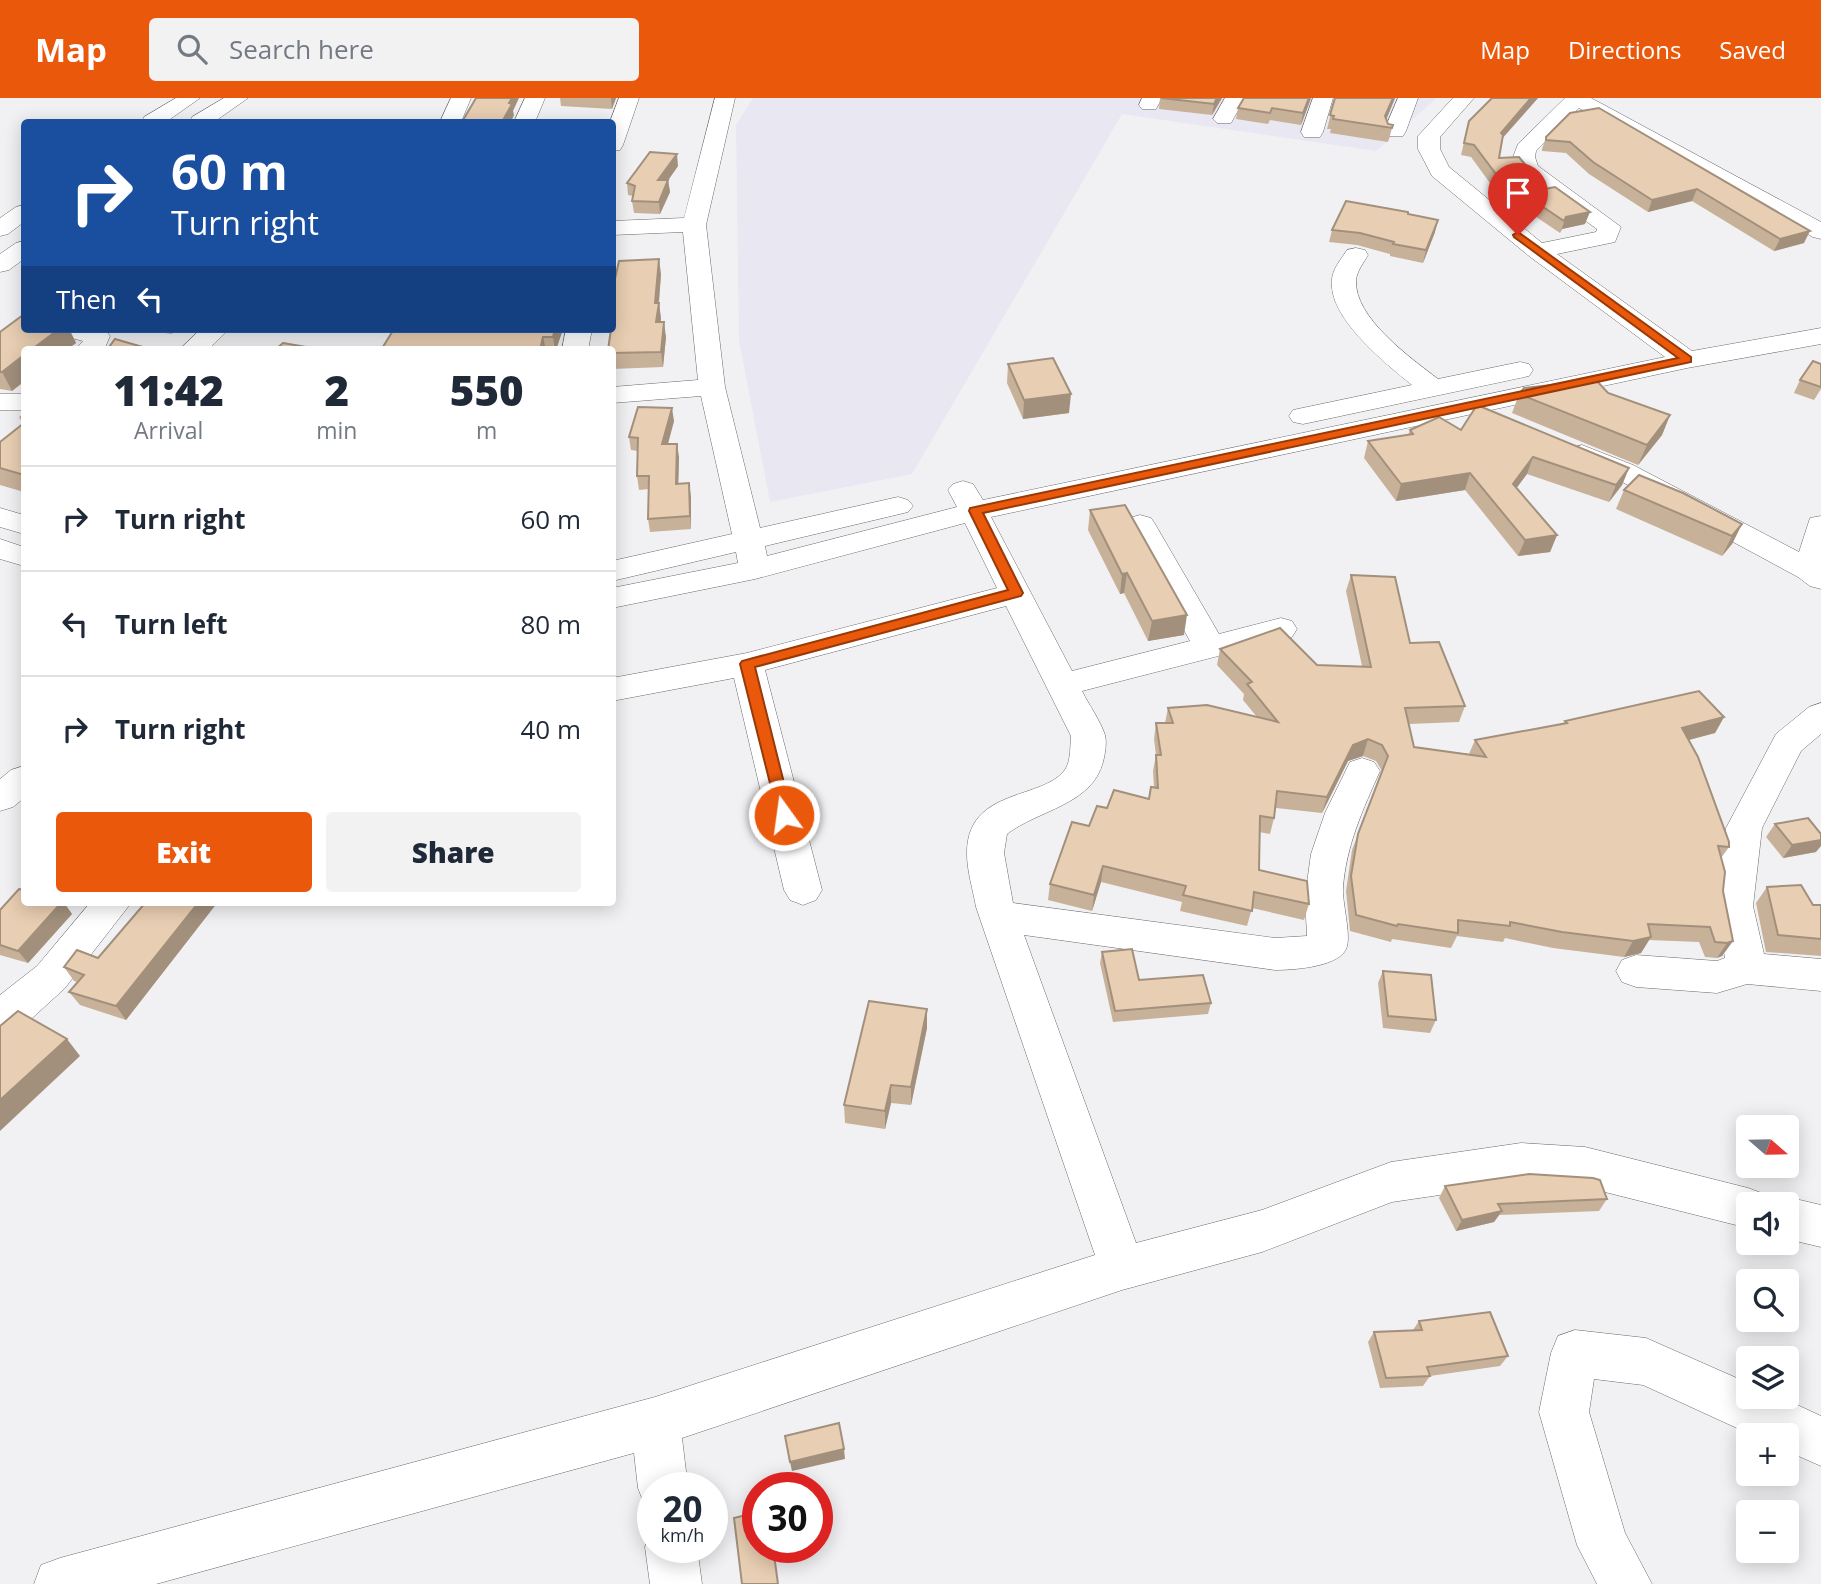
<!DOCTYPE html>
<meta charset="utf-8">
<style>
body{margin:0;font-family:"Open Sans",sans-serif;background:#f2f2f3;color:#1f2937;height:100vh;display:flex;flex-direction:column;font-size:26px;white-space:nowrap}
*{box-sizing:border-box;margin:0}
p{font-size:23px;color:#747a83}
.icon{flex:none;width:38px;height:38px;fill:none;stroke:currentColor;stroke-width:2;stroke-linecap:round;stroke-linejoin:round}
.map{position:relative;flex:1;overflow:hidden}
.sheet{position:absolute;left:21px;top:248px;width:595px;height:560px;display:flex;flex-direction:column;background:#fff;border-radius:7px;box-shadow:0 4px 18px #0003}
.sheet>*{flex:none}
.guide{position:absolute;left:21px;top:21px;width:595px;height:214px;border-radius:7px;box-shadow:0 4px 18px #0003;background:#1a4fa0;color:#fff;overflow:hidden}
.needle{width:46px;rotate:110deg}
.controls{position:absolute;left:1736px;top:1017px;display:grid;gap:14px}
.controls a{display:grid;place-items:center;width:63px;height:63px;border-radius:7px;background:#fff;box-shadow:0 4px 18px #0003;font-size:35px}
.speed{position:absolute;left:637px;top:1374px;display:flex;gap:14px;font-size:35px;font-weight:700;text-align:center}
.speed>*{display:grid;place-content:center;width:91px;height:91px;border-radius:50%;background:#fff;box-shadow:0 4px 18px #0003;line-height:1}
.speed small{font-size:18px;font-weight:400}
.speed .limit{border:10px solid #d22;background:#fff;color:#111}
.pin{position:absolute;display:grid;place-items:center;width:60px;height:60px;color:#fff;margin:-72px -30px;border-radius:50% 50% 50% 0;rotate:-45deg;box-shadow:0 0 7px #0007}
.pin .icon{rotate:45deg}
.me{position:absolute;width:77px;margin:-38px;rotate:346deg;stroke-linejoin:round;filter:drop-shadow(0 0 5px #0008)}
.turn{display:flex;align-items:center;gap:24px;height:147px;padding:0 35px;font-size:32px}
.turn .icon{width:91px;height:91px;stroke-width:2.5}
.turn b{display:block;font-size:49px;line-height:60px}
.then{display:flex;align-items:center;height:66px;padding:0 35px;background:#0003;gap:14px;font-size:26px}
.eta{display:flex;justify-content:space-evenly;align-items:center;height:119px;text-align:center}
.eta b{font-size:42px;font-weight:800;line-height:49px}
.primary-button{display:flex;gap:14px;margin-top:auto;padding:14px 35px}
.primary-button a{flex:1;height:80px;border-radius:7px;background:#ea580c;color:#fff;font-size:28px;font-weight:800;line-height:80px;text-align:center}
.primary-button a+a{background:#f2f2f3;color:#1f2937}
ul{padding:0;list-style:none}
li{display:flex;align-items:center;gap:21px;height:105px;padding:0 35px;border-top:2px solid #e0e1e3}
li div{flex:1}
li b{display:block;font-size:26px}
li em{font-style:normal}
header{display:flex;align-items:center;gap:42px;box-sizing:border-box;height:98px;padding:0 35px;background:#ea580c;color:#fff}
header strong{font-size:33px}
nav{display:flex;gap:38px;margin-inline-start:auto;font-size:24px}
.search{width:490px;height:63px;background:#f2f2f3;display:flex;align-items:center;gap:18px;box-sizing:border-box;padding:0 24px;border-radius:7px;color:#747a83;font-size:26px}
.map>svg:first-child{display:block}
.built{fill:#e8e7f2}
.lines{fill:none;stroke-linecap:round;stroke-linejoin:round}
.minor-casing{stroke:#6a6a6d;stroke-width:1}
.minor{fill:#fff;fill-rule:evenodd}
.wall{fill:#c8b199}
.shaded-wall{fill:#a2907d}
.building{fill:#e8ceb2;stroke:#a2907d;stroke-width:2}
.route{fill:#ea580c;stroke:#983908;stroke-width:2}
</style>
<header>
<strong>Map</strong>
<div class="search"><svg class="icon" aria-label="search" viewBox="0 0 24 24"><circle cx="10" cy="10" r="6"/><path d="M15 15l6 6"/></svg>Search here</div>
<nav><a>Map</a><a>Directions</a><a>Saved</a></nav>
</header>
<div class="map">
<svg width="1821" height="1486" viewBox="0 0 1821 1486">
<rect width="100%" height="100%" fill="#f1f1f4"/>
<polygon class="built" points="753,0 1437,0 1376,53 1122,16 912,376 770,404 739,242 736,27"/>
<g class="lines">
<defs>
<g id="minor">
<polygon points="176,0 200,0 166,24 142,24 144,19"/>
<polygon points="224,0 248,0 214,24 190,24 192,19"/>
<polygon points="451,0 471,0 461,24 440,24"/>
<polygon points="525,0 545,0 535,24 514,24"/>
<polygon points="619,0 639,0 623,47 620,52 612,53 612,24 610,24"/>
<path d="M715 0H735L706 127 725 289 760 430 898 399 908 402 913 408 908 414 765 448 767 458 957 409 948 392 953 386 963 383 973 386 983 402 1665 259 1529 158 1432 78 1418 51V38L1453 0H1474L1440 39V51L1449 69 1542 145 1596 134 1597 131 1520 76 1513 59 1518 46 1565 0H1591L1821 124V141L1813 139 1579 10 1536 53 1535 59 1538 68 1621 129 1615 144 1557 156 1692 253 1821 230V246L1687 270 991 419 1072 573 1190 543 1125 426 1129 420 1140 417 1151 420 1155 426 1219 536 1281 520 1292 523 1297 531 1292 539 1082 593C1089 607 1100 622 1105 637 1107 645 1105 656 1103 664 1092 707 1038 712 1007 736L1004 755 1013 805 1275 840 1307 838 1305 799 1311 756 1325 715 1350 664 1362 660 1374 664 1380 673C1363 711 1346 748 1343 790 1342 806 1353 842 1345 853 1335 869 1293 872 1275 872L1024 837 1136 1145 1262 1112 1391 1064 1521 1045 1585 1049 1748 1090 1764 1096 1769 1106H1748V1130L1585 1089 1521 1085 1392 1104 1262 1154 1122 1192 682 1340 688 1390H653V1411L645 1408 638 1390 634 1355 156 1486H34L41 1467 60 1460 655 1299 1095 1157 976 809C973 792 967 773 967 756 966 688 1046 703 1066 670 1071 661 1070 648 1071 638L1006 508 765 572 822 792 816 802 803 807 790 802 784 792 734 580 612 603V580L747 555 997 490 965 425 755 481 612 510V490L738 465 736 454 612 483V463L732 436 701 298 612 305V289L698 282 683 134 612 137V123L684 120Z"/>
<polygon points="1142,0 1162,0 1156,11 1142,11 1139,7"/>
<polygon points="1225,0 1245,0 1231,25 1217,25 1213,21"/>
<polygon points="1313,0 1333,0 1323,34 1320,39 1304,39 1301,34"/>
<polygon points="1398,0 1418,0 1406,33 1403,38 1387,38 1384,33"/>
<polygon points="24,107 24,124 8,136 0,138 0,120 16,109"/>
<polygon points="24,143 24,161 9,172 0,174 0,156 16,145"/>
<path d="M1356 150 1365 152 1368 157C1364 164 1357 173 1356 182 1354 220 1411 260 1438 281L1520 264 1529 266 1533 272 1529 278 1303 326 1293 324 1289 318 1293 312 1412 287C1385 265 1327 219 1332 181 1333 170 1342 160 1347 152Z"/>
<polygon points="52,231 100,231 106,233 110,238 104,252 75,252 83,243 56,236"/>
<polygon points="201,231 229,231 208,252 179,252"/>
<polygon points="566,231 592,231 588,252 562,252"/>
<rect x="0" y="296" width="24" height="16"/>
<polygon points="1582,347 1633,367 1799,454 1810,420 1821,418 1821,491 1810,488 1798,479 1613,379 1572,362 1568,356 1572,350"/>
<polygon points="0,410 24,417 24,436 0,429"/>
<polygon points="0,441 24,449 24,468 0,461"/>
<polygon points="1821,605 1821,636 1801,653 1762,730 1753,808 1764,856 1821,861 1821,893 1747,886 1717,895 1636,889 1622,884 1616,873 1622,862 1636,857 1717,863 1725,860 1715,808 1726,730 1776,636 1809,609"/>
<polygon points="24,668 24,700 13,709 0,713 0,681 11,672"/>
<polygon points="90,805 131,805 65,890 29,923 0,931 0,897 37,868"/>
<polygon points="1787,1099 1821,1107 1821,1149 1787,1141 1787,1106 1771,1106"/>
<polygon points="1575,1232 1646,1240 1748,1285 1748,1298 1778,1298 1821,1318 1821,1368 1787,1353 1787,1337 1752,1337 1643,1287 1594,1281 1589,1314 1625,1435 1652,1486 1597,1486 1577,1447 1539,1314 1551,1255 1558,1238"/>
<polygon points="653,1431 653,1449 697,1449 702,1486 650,1486 645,1449"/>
</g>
</defs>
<use href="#minor" class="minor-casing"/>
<use href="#minor" class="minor"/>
</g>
<g class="wall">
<polygon points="560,0 616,0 612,11 561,8"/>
<polygon points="1160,0 1222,0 1212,17 1159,11"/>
<polygon points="1311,0 1301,27 1270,22 1268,26 1236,21 1238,10"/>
<polygon points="1335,0 1395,0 1386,21 1388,26 1393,27 1388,44 1330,35 1331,31 1327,31"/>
<polygon points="1492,0 1538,0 1502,41 1499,60 1545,91 1585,126 1562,131 1560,135 1502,96 1498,96 1471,59 1461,57 1469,23"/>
<polygon points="1570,15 1804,145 1774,153 1692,103 1648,114 1589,76 1566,55 1542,53 1542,51 1546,39"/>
<polygon points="678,68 668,82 670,94 660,116 634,115 632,103 633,98 628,97 627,85"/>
<polygon points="1408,116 1435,134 1423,165 1390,158 1390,156 1357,147 1329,144 1332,132"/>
<polygon points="661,176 659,205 661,221 661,224 666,239 663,269 612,271 612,252 611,236 610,236 609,231 612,231"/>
<polygon points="24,231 69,231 76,245 12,293 0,291 0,234"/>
<polygon points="137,231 175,231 172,236"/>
<polygon points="394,231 563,231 556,252 381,252"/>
<polygon points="1008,266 1069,315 1023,321 1007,285"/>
<polygon points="1821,266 1821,291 1814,302 1794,295 1800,282"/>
<polygon points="1608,295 1670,317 1662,337 1638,367 1512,315 1519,296"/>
<polygon points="24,315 24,394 0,387 0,344 23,326 19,319"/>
<polygon points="674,323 668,346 679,359 678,386 691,399 691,431 650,434 648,421 649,391 639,392 637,378 638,353 631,352 629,339"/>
<polygon points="1410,332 1461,332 1629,370 1622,387 1609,404 1527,376 1516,390 1557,437 1550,454 1518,458 1465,392 1396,403 1364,360 1368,343 1408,337"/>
<polygon points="1624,392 1742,426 1732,446 1722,458 1616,411"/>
<polygon points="1090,412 1184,537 1148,543 1124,495 1120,496 1088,432"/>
<polygon points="1351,477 1465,608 1459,624 1409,626 1414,649 1469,656 1475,642 1564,626 1565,623 1724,619 1715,635 1689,642 1729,749 1721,760 1723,793 1733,843 1722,858 1717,860 1705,859 1699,844 1649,842 1641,855 1624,859 1553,850 1505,840 1503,844 1457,838 1451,850 1392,841 1391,844 1350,833 1346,793 1352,752 1382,673 1376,663 1363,658 1348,663 1322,715 1276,710 1274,720 1270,736 1259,734 1259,772 1309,806 1304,822 1252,810 1247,828 1180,813 1182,804 1101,784 1092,813 1048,802 1050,786 1089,728 1107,710 1149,701 1154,689 1153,673 1156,657 1154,641 1156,625 1165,625 1168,610 1257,619 1243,602 1244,596 1217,567 1220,551 1317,567 1362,568 1346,493"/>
<polygon points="1775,726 1816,754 1783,760 1766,739"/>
<polygon points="1767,789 1813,807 1821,807 1821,858 1766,854 1756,805"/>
<polygon points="24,805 64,805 72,816 28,865 0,857 0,812"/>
<polygon points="145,805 217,805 126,922 80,907 69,894 77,884 74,883 64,869 98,860"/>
<polygon points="1102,854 1139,882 1211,905 1208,916 1113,924 1100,865"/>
<polygon points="1383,873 1436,922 1430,935 1383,930 1378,885"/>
<polygon points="927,930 911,1007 891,1005 885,1031 845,1025 844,1007"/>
<polygon points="1445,1088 1607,1101 1599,1113 1499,1117 1494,1124 1456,1133 1439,1100"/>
<polygon points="1419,1223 1508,1258 1500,1268 1430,1278 1423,1288 1380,1290 1368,1244 1374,1234 1413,1232"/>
</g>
<g class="shaded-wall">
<polygon points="512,0 519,0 513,13 514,17 511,24 502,24"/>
<polygon points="611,0 616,0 612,11"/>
<polygon points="1217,0 1222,0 1212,17 1214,6"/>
<polygon points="1309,0 1311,0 1301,27 1303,15"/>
<polygon points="1393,0 1395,0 1382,32 1385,18"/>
<polygon points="1531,0 1538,0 1497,46 1501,35"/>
<polygon points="677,56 678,68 660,94 658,82"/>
<polygon points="668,82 670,94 660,116 659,104"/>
<polygon points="1697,91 1692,103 1648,114 1652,102"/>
<polygon points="1590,114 1585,126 1562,131 1560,135 1566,119"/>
<polygon points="1438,122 1435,134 1423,165 1426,152"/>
<polygon points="1810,133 1804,145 1774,153 1780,141"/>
<polygon points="659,161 661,176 658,214 659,205 661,221 658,239 655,205"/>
<polygon points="664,224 666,239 663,269 661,254"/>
<polygon points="59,231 69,231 76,245 66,252 31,252"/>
<polygon points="555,231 563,231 556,252 555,252 553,239"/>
<polygon points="543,239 546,252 540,252"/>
<polygon points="24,257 24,283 12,293 2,274"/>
<polygon points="1071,296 1069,315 1023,321 1024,302"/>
<polygon points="672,310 674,323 664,360 662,346"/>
<polygon points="1670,317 1662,337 1638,367 1647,347"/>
<polygon points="677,346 679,359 678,399 676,386"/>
<polygon points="1533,359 1527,376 1507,403 1513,386"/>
<polygon points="1629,370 1622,387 1609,404 1616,387"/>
<polygon points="1470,375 1465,392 1396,403 1401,386"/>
<polygon points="689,385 691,399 691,431 690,418"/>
<polygon points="1742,426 1732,446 1722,458 1732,438"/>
<polygon points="1557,437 1550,454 1518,458 1525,442"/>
<polygon points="1127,475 1124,495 1120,496 1122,476"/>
<polygon points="1187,517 1184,537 1148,543 1152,523"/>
<polygon points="1724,619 1715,635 1673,646 1682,630"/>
<polygon points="1368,641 1363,658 1348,663 1322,715 1327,699 1353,647"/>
<polygon points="1821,742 1821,748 1816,754 1783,760 1792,747"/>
<polygon points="1103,768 1101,784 1092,813 1094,797"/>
<polygon points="61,805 64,805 72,816 28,865 18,853"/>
<polygon points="198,805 217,805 126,922 116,908"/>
<polygon points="1651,839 1641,855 1624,859 1633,843"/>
<polygon points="1733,843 1722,858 1717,860 1727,845"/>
<polygon points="927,911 927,930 911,1007 911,989"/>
<polygon points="67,941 80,958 0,1033 0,1002"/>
<polygon points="891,987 891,1005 885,1031 885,1013"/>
<polygon points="1502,1113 1494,1124 1456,1133 1462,1122"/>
<polygon points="844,1351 845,1361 792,1373 790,1364"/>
</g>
<g class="building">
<polygon points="476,0 512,0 509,5 512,6 502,24 462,24"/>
<polygon points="1161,0 1217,0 1214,6"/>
<polygon points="1244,0 1309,0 1303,15 1272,10 1270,15 1238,10"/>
<polygon points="1335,0 1393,0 1385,18 1388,26 1393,27 1392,30 1333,21 1334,18 1330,17"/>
<polygon points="1492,0 1531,0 1501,35 1503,37 1499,60 1519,59 1545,91 1555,89 1590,114 1566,119 1564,123 1506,84 1502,84 1474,47 1464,45 1469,23"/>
<polygon points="1599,10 1810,133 1780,141 1697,91 1652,102 1593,64 1570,44 1546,42 1546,39 1570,15"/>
<polygon points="650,54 677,56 658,82 668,82 659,104 632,103 635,88 627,85"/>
<polygon points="1346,103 1408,114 1408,116 1438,122 1426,152 1393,146 1394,144 1360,135 1332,132"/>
<polygon points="659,161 655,205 659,205 656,224 664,224 661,254 612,255 612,252 608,252 611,231 612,231 612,194 619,163"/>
<polygon points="23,217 24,217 24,231 59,231 31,252 24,252 24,257 2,274 0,274 0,234"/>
<polygon points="394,231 555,231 553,239 543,239 540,252 381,252"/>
<polygon points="115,241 153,252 107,252"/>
<polygon points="283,245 323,252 275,252"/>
<polygon points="1053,260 1071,296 1024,302 1008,266"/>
<polygon points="1813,263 1821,266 1821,289 1800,282"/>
<polygon points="1596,282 1608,295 1670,317 1647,347 1519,296 1524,290"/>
<polygon points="1477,307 1629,370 1616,387 1533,359 1513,386 1557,437 1525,442 1470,375 1401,386 1368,343 1413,336 1410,332 1439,319 1461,332"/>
<polygon points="638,309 672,310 662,346 677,346 676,386 689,385 690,418 648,421 649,378 637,378 638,340 629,339"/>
<polygon points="24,325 24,377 0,370 0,344"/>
<polygon points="1639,377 1683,395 1742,426 1732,438 1624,392"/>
<polygon points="1125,407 1187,517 1152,523 1127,475 1122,476 1090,412"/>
<polygon points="1351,477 1395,479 1410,545 1439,544 1465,608 1405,610 1414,649 1486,659 1475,642 1567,625 1565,623 1699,593 1724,619 1682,630 1698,659 1729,744 1729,749 1718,748 1725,774 1723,793 1733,843 1727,845 1715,844 1710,829 1648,826 1651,839 1633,843 1562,834 1510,824 1510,828 1458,822 1458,835 1398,826 1397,828 1356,817 1351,778 1358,736 1388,658 1382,647 1368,641 1353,647 1327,699 1277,693 1274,720 1260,718 1259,772 1307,783 1309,806 1254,794 1252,813 1183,797 1186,788 1103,768 1094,797 1050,786 1072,724 1089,728 1097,708 1107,710 1114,692 1149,701 1151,689 1158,690 1156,657 1161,657 1156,625 1173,625 1168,610 1207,607 1278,624 1247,586 1252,584 1220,551 1280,530 1317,567 1371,569"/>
<polygon points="1808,720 1821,736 1821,742 1792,747 1775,726"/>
<polygon points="1801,787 1813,807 1821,807 1821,841 1778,837 1767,789"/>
<polygon points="19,791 24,792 24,805 61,805 18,853 0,847 0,812"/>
<polygon points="145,805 198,805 116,908 69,894 84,877 64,869 77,852 98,860"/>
<polygon points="1132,851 1139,882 1203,877 1211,905 1115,913 1102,854"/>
<polygon points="1383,873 1431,877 1436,922 1388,918"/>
<polygon points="869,903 927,911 911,989 891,987 885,1013 844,1007"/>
<polygon points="18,913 67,941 0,1002 0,928"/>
<polygon points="1529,1076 1593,1080 1600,1082 1607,1101 1498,1106 1502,1113 1462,1122 1445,1088"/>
<polygon points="1490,1214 1508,1258 1427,1269 1430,1278 1386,1280 1374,1234 1422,1232 1419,1223"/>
<polygon points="839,1325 844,1351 790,1364 785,1338"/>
<polygon points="758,1414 758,1449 773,1449 778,1486 742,1486 734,1420"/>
</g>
<polygon class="route" points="1518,134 1691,259 1691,264 983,415 1023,495 1021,498 755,569 792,717 790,721 779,721 740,566 742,563 1008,492 969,413 970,410 1678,260 1514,139 1513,137"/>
</svg>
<div class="controls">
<a><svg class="needle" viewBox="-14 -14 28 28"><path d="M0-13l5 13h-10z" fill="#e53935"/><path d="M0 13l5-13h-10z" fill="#747a83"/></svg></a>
<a><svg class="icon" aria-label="sound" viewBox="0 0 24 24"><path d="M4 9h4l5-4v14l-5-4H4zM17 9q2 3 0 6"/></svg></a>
<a><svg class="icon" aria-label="search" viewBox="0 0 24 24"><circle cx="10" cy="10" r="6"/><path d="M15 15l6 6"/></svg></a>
<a><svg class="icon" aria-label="layers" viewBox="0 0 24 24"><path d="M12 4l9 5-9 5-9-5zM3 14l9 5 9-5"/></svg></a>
<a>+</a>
<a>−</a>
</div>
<div class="speed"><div>20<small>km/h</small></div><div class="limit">30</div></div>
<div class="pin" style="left:1518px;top:137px;background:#d93025"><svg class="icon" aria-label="arrive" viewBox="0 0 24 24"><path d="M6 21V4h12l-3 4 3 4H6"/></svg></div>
<svg class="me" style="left:784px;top:717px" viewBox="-20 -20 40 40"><circle r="17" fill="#ea580c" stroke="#fff" stroke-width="3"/><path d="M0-11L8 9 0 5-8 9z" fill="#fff"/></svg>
<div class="guide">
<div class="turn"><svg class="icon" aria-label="right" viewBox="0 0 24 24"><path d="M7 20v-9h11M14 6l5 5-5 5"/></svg><div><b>60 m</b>Turn right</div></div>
<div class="then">Then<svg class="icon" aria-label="left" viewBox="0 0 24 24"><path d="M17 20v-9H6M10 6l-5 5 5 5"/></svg></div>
</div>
<section class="sheet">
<div class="eta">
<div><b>11:42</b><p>Arrival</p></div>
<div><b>2</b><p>min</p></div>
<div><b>550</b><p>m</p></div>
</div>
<ul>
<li><svg class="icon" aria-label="right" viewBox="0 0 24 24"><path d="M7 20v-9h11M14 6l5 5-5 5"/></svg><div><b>Turn right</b></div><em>60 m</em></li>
<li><svg class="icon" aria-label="left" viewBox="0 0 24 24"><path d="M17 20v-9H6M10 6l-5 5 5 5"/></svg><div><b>Turn left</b></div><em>80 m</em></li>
<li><svg class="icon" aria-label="right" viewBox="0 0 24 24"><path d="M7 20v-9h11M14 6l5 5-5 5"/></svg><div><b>Turn right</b></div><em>40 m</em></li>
</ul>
<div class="primary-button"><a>Exit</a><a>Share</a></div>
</section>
</div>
